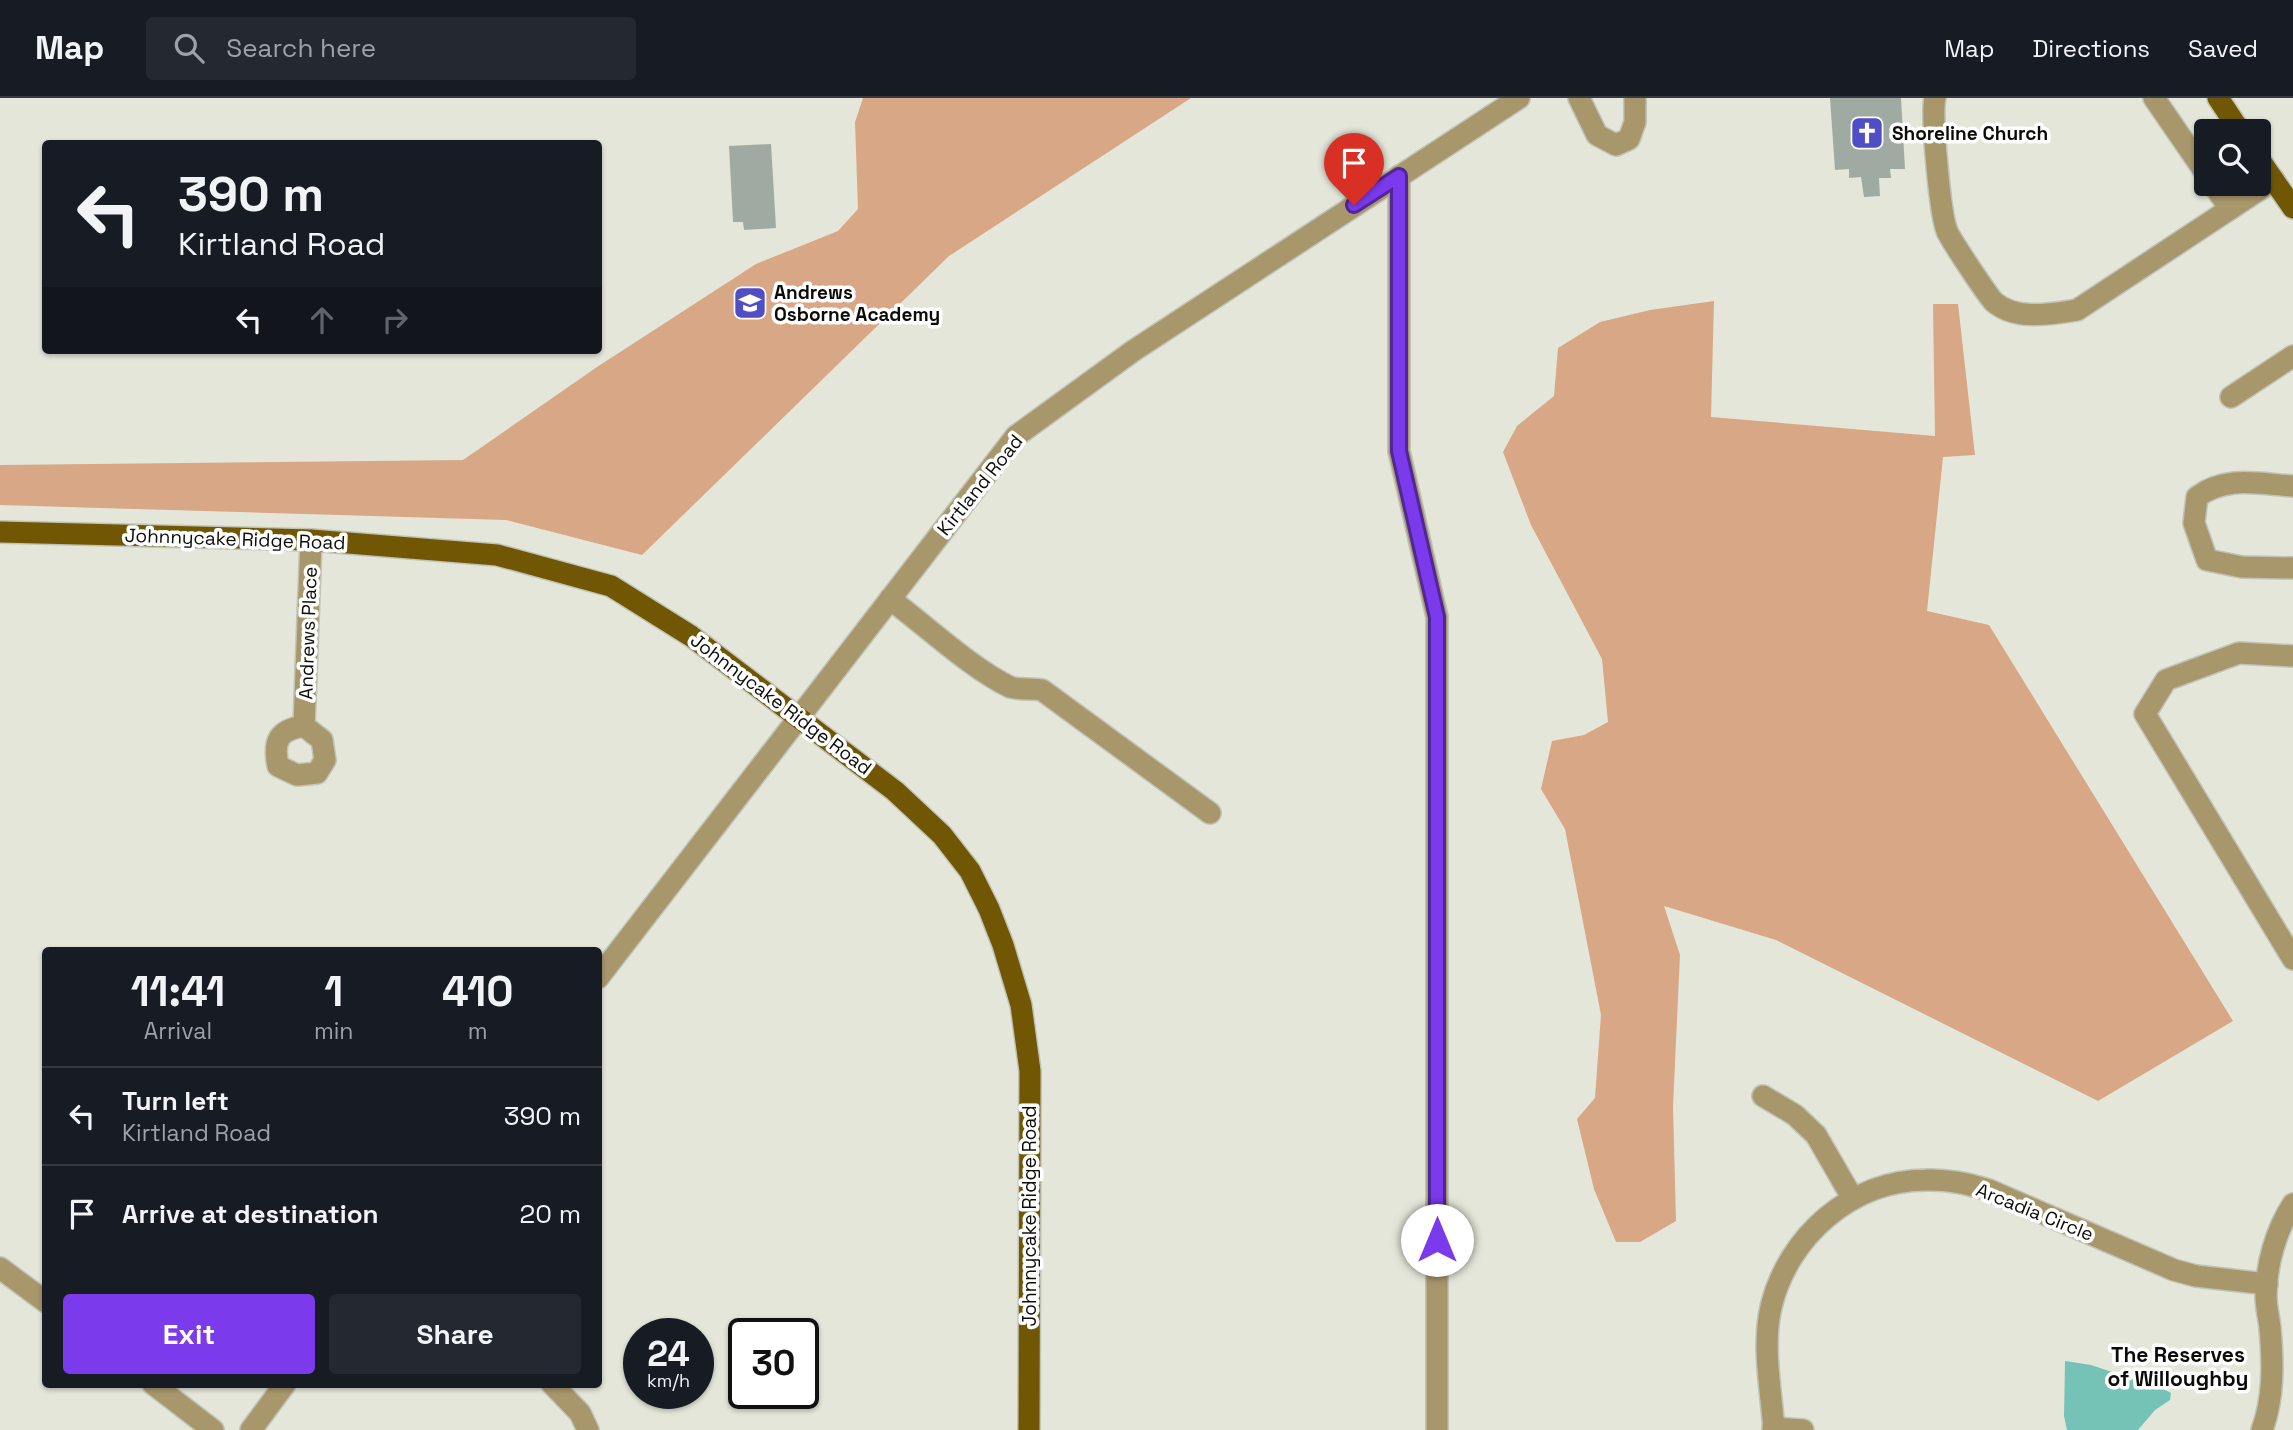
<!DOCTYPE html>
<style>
body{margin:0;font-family:"Space Grotesk",sans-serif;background:#242831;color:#f1f3f6;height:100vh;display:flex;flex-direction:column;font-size:26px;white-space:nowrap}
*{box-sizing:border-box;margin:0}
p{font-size:23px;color:#9ea1a6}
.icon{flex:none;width:38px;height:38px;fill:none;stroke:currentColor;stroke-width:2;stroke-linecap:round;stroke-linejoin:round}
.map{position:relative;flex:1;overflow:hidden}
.drawer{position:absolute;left:42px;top:849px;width:560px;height:441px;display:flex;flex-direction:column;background:#171b24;border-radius:7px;box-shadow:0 2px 5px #0004}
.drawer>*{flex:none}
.hud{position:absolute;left:42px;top:42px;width:560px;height:214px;border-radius:7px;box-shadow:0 2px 5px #0004;background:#171b24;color:#f1f3f6;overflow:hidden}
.controls{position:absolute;left:2194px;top:21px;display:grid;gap:14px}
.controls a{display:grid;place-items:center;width:77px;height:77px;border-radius:7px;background:#171b24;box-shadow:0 2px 5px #0004;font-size:35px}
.speed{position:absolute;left:623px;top:1220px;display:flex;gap:14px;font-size:35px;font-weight:700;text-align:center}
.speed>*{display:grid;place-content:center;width:91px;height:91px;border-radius:50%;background:#171b24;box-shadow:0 2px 5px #0004;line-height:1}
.speed small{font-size:18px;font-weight:400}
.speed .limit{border:4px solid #111;border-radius:10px;background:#fff;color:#111}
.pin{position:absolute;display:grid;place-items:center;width:60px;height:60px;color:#fff;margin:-72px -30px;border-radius:50% 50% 50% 0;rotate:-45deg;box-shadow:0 0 7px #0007}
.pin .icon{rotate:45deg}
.me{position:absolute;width:77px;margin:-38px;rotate:0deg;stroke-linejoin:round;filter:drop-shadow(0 0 5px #0008)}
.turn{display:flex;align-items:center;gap:24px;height:147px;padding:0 21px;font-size:32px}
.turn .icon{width:91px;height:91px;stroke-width:2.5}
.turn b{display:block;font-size:49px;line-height:60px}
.lanes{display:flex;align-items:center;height:66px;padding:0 21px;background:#0003;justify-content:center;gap:35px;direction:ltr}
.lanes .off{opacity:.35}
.eta{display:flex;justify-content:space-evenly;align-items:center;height:119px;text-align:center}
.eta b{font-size:42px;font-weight:800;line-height:49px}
.action{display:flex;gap:14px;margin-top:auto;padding:14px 21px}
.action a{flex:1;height:80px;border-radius:7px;background:#7c3aed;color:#fff;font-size:28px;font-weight:800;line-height:80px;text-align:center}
.action a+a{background:#242831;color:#f1f3f6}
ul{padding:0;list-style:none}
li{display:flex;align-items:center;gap:21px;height:98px;padding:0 21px;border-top:2px solid #363941}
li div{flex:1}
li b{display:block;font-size:26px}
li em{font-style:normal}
header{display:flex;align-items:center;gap:42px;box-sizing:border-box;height:98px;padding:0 35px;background:#171b24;border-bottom:2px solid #363941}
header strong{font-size:33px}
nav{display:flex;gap:38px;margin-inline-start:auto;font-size:24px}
.search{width:490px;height:63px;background:#242831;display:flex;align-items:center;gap:18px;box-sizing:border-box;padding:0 24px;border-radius:7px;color:#9ea1a6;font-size:26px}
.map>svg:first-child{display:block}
.green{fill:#d8a786}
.water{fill:#75c2b6}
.building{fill:#9faba2}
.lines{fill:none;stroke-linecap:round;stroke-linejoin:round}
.minor-casing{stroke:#c0c3b8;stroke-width:24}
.major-casing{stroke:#c0c3b8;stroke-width:24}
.minor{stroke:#a9976c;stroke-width:21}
.major{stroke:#715704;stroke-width:21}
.route-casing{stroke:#51269a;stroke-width:18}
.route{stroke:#7c3aed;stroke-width:12}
.labels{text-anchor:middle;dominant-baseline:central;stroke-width:7;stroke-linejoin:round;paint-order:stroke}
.poi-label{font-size:19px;font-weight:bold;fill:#0b0c08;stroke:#fff;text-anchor:start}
.street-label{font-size:19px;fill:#0b0c08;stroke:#fff}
.neighbourhood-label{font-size:21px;font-weight:bold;fill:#0b0c08;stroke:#fff}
</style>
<header>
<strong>Map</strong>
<div class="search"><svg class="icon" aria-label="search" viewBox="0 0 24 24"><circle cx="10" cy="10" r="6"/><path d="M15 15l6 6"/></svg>Search here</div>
<nav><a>Map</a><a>Directions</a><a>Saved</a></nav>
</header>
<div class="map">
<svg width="2293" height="1332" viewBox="0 0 2293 1332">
<rect width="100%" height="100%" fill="#e3e6d9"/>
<g class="green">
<polygon points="863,0 1191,0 949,158 642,457 506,422 0,407 0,367 463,362 597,269 756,166 838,133 858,111 855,24"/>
<polygon points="1714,203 1711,319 1935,338 1933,206 1958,206 1975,357 1943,359 1927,513 1989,527 2233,923 2098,1003 1776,842 1664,808 1680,857 1673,1008 1676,1123 1640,1144 1616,1144 1594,1091 1577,1021 1595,1000 1601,917 1565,731 1541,691 1552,643 1584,637 1608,624 1602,561 1531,427 1503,354 1517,328 1554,298 1558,250 1600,224 1650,212"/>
</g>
<polygon class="water" points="2065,1263 2091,1267 2163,1291 2171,1295 2170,1302 2155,1312 2138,1332 2067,1332 2064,1318"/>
<g class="building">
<polygon points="1830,0 1901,0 1905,71 1890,71 1891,80 1879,80 1880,98 1864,99 1861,79 1849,80 1849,71 1835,72"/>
<polygon points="771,46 776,130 744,132 743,124 733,124 729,48"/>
</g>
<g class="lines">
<defs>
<g id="minor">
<polyline points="1579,0 1597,37 1616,47 1629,41 1635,24 1635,0"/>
<path d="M1935 0C1931 17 1940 116 1947 133 1950 141 1988 198 1994 204 2016 223 2051 216 2077 212L2230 111"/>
<polyline points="2154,0 2207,77"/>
<polyline points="1399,78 1399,353 1437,519 1437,1332"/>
<polyline points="2213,86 2230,111 2274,82"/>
<polyline points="2231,299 2293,258"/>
<path d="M2293 388C2259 386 2226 377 2197 399L2194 425 2207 462 2242 469 2293 470"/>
<path d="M890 501C925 527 972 571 1010 589 1018 592 1032 590 1042 592L1210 715"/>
<polyline points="2293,558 2239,555 2166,582 2145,616 2293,861"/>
<polyline points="304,628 311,442"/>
<path d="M304 628 322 642 325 662 317 675 297 677 278 668C273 643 278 632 304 628Z"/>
<polyline points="598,880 1016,338 1133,253 1519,0"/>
<polyline points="1763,998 1795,1017 1816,1037 1853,1101"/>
<polyline points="0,1170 46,1204"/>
<polyline points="153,1286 213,1332"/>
<polyline points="552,1286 580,1315 588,1332"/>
<polyline points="1773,1330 1803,1332"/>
<polyline points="251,1332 285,1286"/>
<path d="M1774 1332C1771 1292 1762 1248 1771 1209 1788 1138 1852 1082 1926 1082 1948 1081 1968 1086 1989 1092L2174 1172 2196 1178 2267 1186"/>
<path d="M2262 1332C2274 1300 2273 1264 2270 1230 2269 1220 2266 1209 2266 1198 2266 1167 2276 1132 2293 1106"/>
</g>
<g id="major">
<polyline points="2218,0 2240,33"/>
<polyline points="2259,61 2293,110"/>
<polyline points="0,434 311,442 497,457 611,488 691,538 895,693 942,737 970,773 989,811 1003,847 1021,907 1030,973 1029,1332"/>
</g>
</defs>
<use href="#minor" class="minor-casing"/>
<use href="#major" class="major-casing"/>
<use href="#minor" class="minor"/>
<use href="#major" class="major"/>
</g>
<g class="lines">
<defs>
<polyline id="route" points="1354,107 1399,78 1399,353 1437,519 1437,1142"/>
</defs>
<use href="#route" class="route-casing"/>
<use href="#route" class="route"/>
</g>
<defs>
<symbol id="church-square" viewBox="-11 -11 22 22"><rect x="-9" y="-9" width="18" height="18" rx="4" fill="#504ec5" stroke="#fff"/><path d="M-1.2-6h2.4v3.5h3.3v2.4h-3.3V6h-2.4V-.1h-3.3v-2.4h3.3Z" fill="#fff"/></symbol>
<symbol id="school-square" viewBox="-11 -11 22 22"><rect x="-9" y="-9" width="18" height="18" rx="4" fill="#504ec5" stroke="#fff"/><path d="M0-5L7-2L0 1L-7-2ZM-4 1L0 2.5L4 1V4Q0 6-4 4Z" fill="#fff"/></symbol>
</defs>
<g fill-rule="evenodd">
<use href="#church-square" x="1848" y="16" width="38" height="38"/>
<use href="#school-square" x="731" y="186" width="38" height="38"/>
</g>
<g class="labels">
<g class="poi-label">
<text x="1892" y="35">Shoreline Church</text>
<text x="774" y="194">Andrews<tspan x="774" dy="22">Osborne Academy</tspan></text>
</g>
<g class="street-label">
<text transform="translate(980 387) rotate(-51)">Kirtland Road</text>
<text transform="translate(235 441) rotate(2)">Johnnycake Ridge Road</text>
<text transform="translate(308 535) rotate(-88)">Andrews Place</text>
<text transform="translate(781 606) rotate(37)">Johnnycake Ridge Road</text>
<text transform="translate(2035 1114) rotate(22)">Arcadia Circle</text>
<text transform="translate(1029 1118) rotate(-90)">Johnnycake Ridge Road</text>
</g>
<g class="neighbourhood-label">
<text x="2178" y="1256">The Reserves<tspan x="2178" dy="24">of Willoughby</tspan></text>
</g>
</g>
</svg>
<div class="controls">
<a><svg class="icon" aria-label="search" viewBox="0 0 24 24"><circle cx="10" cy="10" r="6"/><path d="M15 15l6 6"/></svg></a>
</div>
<div class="speed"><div>24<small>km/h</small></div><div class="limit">30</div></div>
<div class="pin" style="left:1354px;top:107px;background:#d93025"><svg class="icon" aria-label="arrive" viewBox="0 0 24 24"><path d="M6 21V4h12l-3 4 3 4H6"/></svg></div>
<svg class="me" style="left:1437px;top:1142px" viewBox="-20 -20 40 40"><circle r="19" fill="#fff"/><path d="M0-13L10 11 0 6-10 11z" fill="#7c3aed"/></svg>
<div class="hud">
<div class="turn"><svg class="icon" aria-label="left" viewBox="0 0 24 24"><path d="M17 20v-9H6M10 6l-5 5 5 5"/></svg><div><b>390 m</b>Kirtland Road</div></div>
<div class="lanes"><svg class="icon" aria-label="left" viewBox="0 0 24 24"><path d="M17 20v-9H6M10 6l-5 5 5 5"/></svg><svg class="icon off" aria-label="ahead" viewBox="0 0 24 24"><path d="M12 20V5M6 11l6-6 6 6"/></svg><svg class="icon off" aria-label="right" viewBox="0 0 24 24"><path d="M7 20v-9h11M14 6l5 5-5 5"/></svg></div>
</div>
<section class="drawer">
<div class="eta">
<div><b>11:41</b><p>Arrival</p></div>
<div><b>1</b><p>min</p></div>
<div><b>410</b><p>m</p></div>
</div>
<ul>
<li><svg class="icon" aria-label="left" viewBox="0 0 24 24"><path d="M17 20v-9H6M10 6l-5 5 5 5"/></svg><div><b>Turn left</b><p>Kirtland Road</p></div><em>390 m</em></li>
<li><svg class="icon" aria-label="arrive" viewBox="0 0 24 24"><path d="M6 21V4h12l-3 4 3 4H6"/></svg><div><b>Arrive at destination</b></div><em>20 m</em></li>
</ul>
<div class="action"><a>Exit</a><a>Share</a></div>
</section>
</div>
